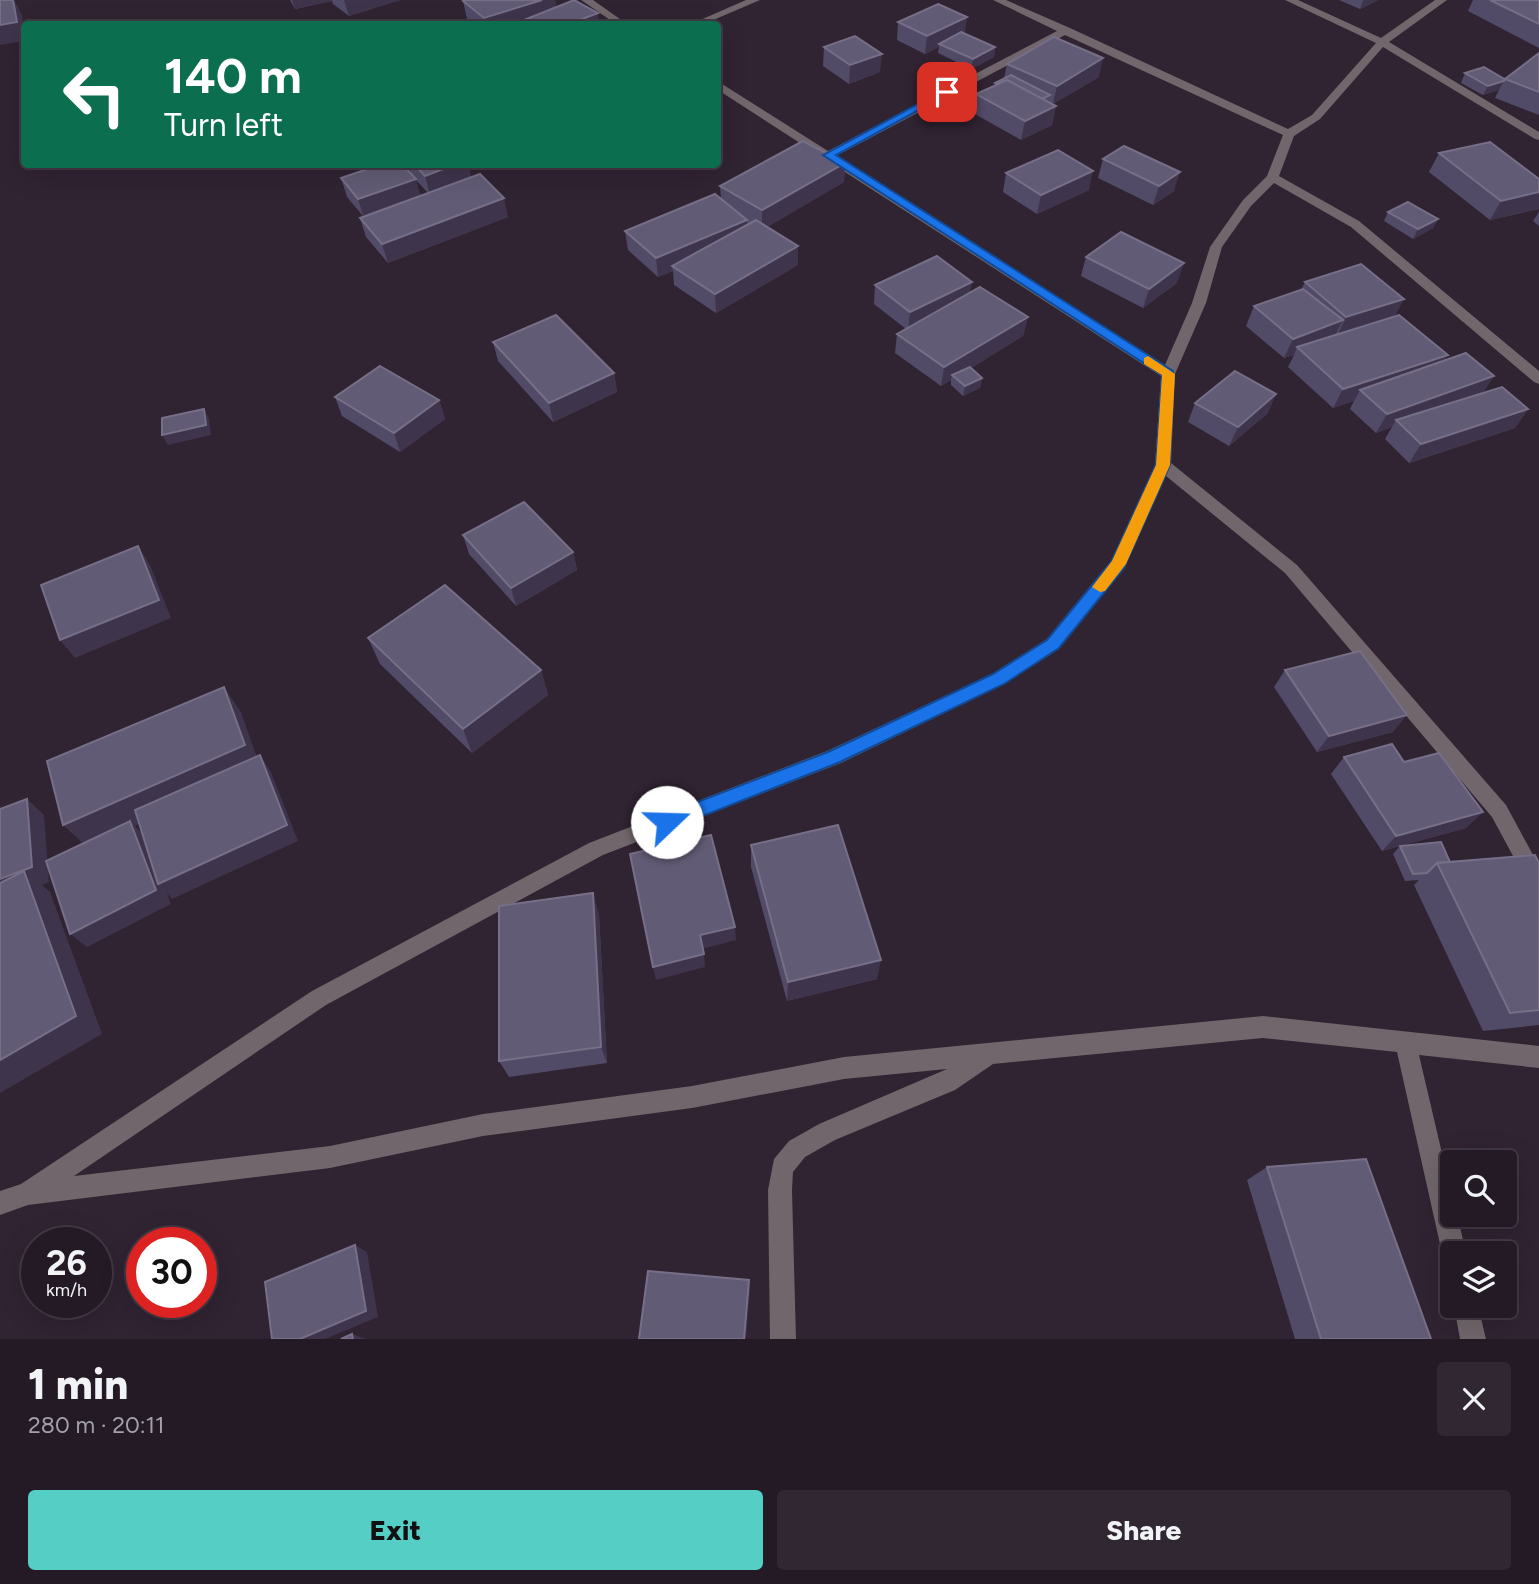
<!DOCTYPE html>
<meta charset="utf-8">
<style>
body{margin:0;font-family:Figtree,sans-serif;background:#302732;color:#f1f3f6;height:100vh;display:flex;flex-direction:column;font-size:26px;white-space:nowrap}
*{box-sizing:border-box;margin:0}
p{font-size:23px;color:#a3a1a7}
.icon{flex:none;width:38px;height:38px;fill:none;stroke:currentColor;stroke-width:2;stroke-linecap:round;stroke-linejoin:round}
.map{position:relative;height:1339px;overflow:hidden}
.panel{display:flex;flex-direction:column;background:#241a26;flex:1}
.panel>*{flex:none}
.guide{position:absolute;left:21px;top:21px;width:700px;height:147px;border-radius:7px;box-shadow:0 7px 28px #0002,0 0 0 2px #413843;background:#0b6e4f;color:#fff;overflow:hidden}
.fabs{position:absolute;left:1440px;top:1150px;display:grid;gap:14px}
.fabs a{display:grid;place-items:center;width:77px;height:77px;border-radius:7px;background:#241a26;box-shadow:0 7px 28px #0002,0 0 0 2px #413843;font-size:35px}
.speed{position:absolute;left:21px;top:1227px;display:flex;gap:14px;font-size:35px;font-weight:700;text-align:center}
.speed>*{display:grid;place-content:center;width:91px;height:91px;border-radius:50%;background:#241a26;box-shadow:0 7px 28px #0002,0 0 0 2px #413843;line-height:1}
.speed small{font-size:18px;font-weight:400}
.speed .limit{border:10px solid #d22;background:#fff;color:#111}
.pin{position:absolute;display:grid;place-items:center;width:60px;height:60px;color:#fff;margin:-30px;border-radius:14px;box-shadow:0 4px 10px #0006}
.me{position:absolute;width:77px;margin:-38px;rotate:69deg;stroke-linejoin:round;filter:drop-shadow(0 0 5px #0008)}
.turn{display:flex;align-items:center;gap:24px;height:147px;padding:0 28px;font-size:32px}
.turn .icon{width:91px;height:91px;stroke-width:2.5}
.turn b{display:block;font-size:49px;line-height:60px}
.round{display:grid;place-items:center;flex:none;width:74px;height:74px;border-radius:7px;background:#302732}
.overview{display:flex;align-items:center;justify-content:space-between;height:119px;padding:0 28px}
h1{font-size:42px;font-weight:800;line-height:52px}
.cta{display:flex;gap:14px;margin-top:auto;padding:14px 28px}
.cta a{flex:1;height:80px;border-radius:7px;background:#55cec5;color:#111;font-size:28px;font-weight:800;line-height:80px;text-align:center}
.cta a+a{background:#302732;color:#f1f3f6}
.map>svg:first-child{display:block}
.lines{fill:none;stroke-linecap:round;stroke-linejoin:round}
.street{fill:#70666b;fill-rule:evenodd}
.wall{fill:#524b68;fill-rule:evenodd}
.shaded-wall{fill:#3e344c}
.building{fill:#625b75;stroke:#766f87;stroke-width:2}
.route{fill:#1a73e8;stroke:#114b97;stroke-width:2}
.slow{fill:#f59e0b}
</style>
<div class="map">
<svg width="1539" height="1339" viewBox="0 0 1539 1339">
<rect width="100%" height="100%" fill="#302332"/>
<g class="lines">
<g class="street">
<polygon points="581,0 593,0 627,24 616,24"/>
<polygon points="746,0 760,0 704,24 691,24"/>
<path d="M993 0H1006L1070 28 1288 129 1312 115 1376 43 1285 0H1298L1381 38 1435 0H1447L1389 42 1539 132V140L1535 139 1383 47 1320 119 1294 136 1279 176 1359 221 1539 371V384L1534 382 1351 227 1274 183 1251 206 1222 247 1206 303 1175 374 1171 463 1297 565 1506 805 1539 866V894L1532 891 1492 817 1285 573 1166 476 1124 568 1059 649 1004 684 841 763 603 855 326 1005 74 1176 330 1146 483 1114 692 1086 844 1057 1263 1016 1539 1046V1068L1419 1055 1452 1196V1214H1457L1466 1253H1452V1264L1445 1262 1442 1253 1397 1052 1263 1038 993 1064 955 1090 835 1140 805 1157 793 1172 792 1190 796 1339H770L768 1190 774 1159 789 1141 819 1124 947 1069 844 1079 692 1108 483 1136 330 1168 28 1205 0 1215V1191L21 1184 312 991 589 843 827 751 992 674 1047 639 1111 561 1155 465 1161 376 718 90V83L722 84 828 151 1057 31ZM1065 35 1283 135 1267 176 1243 200 1210 247 1192 303 1165 365 836 156Z"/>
<polygon points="1454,1306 1478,1306 1486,1339 1460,1339"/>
</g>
</g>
<g class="wall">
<polygon points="290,0 400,0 349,16 333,4 332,1 295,9"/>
<polygon points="465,0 555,0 556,7 599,24 473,24 467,19 463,1"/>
<polygon points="1339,0 1378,0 1360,9"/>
<polygon points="1473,0 1539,0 1539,48 1468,11"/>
<polygon points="967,17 964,34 995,47 994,57 971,69 938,53 939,47 925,54 897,40 898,22"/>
<polygon points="824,47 880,72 849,84 823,66"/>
<polygon points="1539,53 1539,115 1495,98 1499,90 1483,95 1461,83 1465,73 1505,79"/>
<polygon points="1007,64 1099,77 1053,104 1056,106 1052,125 1021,140 973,113 976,94 995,85 995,83 1004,78"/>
<polygon points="1439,153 1539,179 1539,209 1490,220 1429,172"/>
<polygon points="1103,159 1174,191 1153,205 1098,178"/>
<polygon points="845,163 844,182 767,227 798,246 798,265 716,313 674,285 673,271 658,277 628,250 625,231 721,199 720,186"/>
<path d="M408 164H468L471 177 508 217 388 263 366 237 360 218 363 216 347 197 341 178 411 174ZM416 180 428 193 420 196Z"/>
<polygon points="1006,173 1089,190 1037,214 1003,192"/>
<polygon points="1388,212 1438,219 1433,228 1413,239 1384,221"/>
<polygon points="1539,212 1539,226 1533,221"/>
<polygon points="1086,257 1177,283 1143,308 1081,276"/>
<polygon points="1305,282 1394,317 1444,361 1483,393 1528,409 1515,428 1409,463 1385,439 1392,427 1376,433 1350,409 1354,401 1333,408 1288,367 1294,355 1284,358 1246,326 1254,306 1301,290"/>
<polygon points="875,285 971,292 1028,317 1023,336 971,368 982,378 980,388 963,396 951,385 951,380 941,386 895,353 897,334 906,329 874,304"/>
<polygon points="493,342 614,373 617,392 553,422 498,361"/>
<polygon points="335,397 439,400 445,419 400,452 342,416"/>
<polygon points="1195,403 1268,413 1229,446 1188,422"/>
<polygon points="463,535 573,552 577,570 516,606 469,554"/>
<polygon points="368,638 541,670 548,695 472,753 380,664"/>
<polygon points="1285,670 1393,732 1317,752 1274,687"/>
<polygon points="1344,757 1404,762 1483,812 1466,828 1400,846 1450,862 1539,863 1539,1025 1483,1031 1414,885 1419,880 1405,881 1393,854 1400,846 1382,851 1331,774"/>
<polygon points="751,845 877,979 787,1001 751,867"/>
<polygon points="599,914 607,1063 509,1077 499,1061"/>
<polygon points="1267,1167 1431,1339 1295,1339 1247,1180"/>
</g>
<g class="shaded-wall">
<polygon points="13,0 14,0 22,15 24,30 24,41 0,45 0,25"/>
<polygon points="292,0 332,0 332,1 295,9"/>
<polygon points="344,0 400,0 349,16"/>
<polygon points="542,0 555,0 557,14 525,24 485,24 484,18"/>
<polygon points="1363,0 1378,0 1360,9"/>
<polygon points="598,13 599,24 569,24"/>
<polygon points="967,17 964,35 939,44 939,47 925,54 927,36"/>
<polygon points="995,47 994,57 971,69 973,59"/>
<polygon points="882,54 880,72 849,84 850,65"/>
<polygon points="1103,58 1099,77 1053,104 1057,86"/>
<polygon points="1504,81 1499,90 1483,95 1488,86"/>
<polygon points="1056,106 1052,125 1021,140 1025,121"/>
<polygon points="845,163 844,182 762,230 762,210"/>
<polygon points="456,164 468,164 472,180 430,195 425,176"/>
<polygon points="1093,171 1089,190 1037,214 1041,195"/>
<polygon points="1180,172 1174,191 1153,205 1159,186"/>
<polygon points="416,179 421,198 364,218 358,199"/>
<polygon points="1539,192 1539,209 1490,220 1501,201"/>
<polygon points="504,198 508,217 388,263 382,244"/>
<polygon points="1438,219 1433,228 1413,239 1418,229"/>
<polygon points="747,220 747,239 672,266 673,271 658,277 656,258"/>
<polygon points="798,246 798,265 716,313 715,294"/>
<polygon points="1184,263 1177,283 1143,308 1149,289"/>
<polygon points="972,282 969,301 908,331 910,312"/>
<polygon points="1404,299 1394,318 1337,336 1346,317"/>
<polygon points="1028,317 1023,336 955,378 952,375 951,380 941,386 944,367"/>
<polygon points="1343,320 1333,339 1297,347 1294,355 1284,358 1293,339"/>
<polygon points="1448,355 1436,374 1360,390 1354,401 1333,408 1343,389"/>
<polygon points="614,373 617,392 553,422 549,403"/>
<polygon points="1494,376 1482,395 1396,420 1392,427 1376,433 1387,414"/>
<polygon points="982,378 980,388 963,396 965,386"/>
<polygon points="1276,394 1268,413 1229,446 1238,427"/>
<polygon points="439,400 445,419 400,452 394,433"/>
<polygon points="204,409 209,419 211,435 168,445 162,435"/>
<polygon points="1528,409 1515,428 1409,463 1421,444"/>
<polygon points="138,546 150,565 171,618 75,658 60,640"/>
<polygon points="573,552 577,570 516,606 511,588"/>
<polygon points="541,670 548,695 472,753 463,729"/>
<polygon points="224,687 241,712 261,769 135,826 145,836 162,882 287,825 260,755 271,772 298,841 172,899 167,893 171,904 87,947 70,934 156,890 133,827 87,847 63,825 245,745"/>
<polygon points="1407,715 1393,732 1317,752 1329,736"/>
<polygon points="27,799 44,815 49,882 42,885 50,892 102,1034 0,1093 0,879"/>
<polygon points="1483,812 1466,828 1382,851 1396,836"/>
<polygon points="593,893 599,914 607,1063 601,1047"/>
<polygon points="735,927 736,940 702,949 700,935"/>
<polygon points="704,954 705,967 656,980 653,967"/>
<polygon points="881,960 877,979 787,1001 788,982"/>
<polygon points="355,1245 367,1252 378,1317 325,1339 300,1339"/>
<polygon points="749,1280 750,1289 746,1339 744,1339"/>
<polygon points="352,1334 366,1339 353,1339"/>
</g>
<g class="building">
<polygon points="0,0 13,0 17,22 0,25"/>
<polygon points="465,0 542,0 484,18 463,1"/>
<polygon points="574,0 598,13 569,24 514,24"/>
<polygon points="1490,0 1539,0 1539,24"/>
<polygon points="938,4 967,17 927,36 898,22"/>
<polygon points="961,32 995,47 973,59 939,44"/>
<polygon points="855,36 882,54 850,65 824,47"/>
<polygon points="1054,37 1103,58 1057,86 1007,64"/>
<polygon points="1539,53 1539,92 1505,79"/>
<polygon points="1484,67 1506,80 1505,79 1504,81 1488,86 1465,73"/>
<polygon points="1011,75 1050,95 1042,99 1007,80 997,84 995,83"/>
<polygon points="1007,80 1056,106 1025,121 976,94"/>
<polygon points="803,141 845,163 762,210 720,186"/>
<polygon points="1490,142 1539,179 1539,192 1501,201 1439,153"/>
<polygon points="1124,146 1180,172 1159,186 1103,159"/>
<polygon points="1058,150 1093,171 1041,195 1006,173"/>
<polygon points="382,164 402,164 416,179 358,199 341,178"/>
<polygon points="414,164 456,164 425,176"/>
<polygon points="480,174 504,198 382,244 360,218"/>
<polygon points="715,194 747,220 656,258 625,231"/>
<polygon points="1408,202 1438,219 1418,229 1388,212"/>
<polygon points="756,220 798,246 715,294 672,266"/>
<polygon points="1121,232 1184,263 1149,289 1086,257"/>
<polygon points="937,256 972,282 910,312 875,285"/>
<polygon points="1361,264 1404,299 1346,317 1305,282"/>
<polygon points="980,287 1028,317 944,367 897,334"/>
<polygon points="1303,289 1343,320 1293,339 1254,306"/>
<polygon points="556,315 614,373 549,403 493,342"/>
<polygon points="1399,315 1448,355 1343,389 1297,347"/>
<polygon points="1466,353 1494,376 1387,414 1360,390"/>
<polygon points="380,366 439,400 394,433 335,397"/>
<polygon points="970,367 982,378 965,386 952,375"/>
<polygon points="1235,371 1276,394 1238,427 1195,403"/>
<polygon points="1502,387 1528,409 1421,444 1396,420"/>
<polygon points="204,409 206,425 162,435 162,418"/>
<polygon points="524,502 573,552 511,588 463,535"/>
<polygon points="138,546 159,600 60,640 41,585"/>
<polygon points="445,585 541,670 463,729 368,638"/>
<polygon points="1360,651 1407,715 1329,736 1285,670"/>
<polygon points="224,687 245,745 63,825 47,761"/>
<polygon points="1392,744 1404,762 1439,753 1483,812 1396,836 1344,757"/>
<polygon points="260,755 287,825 158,884 135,810"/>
<polygon points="27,799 32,867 0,879 0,809"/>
<polygon points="130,821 156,890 70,934 46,861"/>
<polygon points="838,825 881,960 788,982 751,845"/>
<polygon points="711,835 735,927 700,935 704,954 653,967 630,854"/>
<polygon points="1441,842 1450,862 1437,863 1427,873 1413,874 1400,846"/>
<polygon points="1535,855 1539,863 1539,1010 1510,1013 1437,863"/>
<polygon points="24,871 76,1016 0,1060 0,883"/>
<polygon points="593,893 601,1047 499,1061 499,906"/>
<polygon points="1366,1159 1431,1339 1321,1339 1267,1167"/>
<polygon points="355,1245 366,1311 300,1339 272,1339 265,1282"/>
<polygon points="648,1271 749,1280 744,1339 639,1339"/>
<polygon points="352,1334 353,1339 341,1339"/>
</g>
<polygon class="route" points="944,90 952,92 836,155 1173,371 1170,465 1124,568 1059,648 1004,684 840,762 667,830 661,827 659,822 661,816 828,752 993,674 1047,640 1112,561 1156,465 1162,375 823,155"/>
<polygon class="slow" points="1148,356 1175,374 1170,465 1126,564 1105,591 1100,592 1092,587 1112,561 1156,465 1162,375 1144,364 1144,358"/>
</svg>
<div class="fabs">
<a><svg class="icon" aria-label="search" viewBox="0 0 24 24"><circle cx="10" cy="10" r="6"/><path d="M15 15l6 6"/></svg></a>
<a><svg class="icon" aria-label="layers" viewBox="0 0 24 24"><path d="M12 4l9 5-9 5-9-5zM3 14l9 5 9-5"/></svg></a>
</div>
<div class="speed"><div>26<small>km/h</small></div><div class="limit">30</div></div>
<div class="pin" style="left:947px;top:92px;background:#d93025"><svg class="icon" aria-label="arrive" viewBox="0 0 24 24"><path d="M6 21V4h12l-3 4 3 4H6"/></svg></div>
<svg class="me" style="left:667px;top:822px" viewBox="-20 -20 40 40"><circle r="19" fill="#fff"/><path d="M0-13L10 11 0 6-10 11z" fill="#1a73e8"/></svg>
<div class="guide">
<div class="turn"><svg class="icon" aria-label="left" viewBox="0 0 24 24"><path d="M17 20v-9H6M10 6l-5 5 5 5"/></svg><div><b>140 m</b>Turn left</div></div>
</div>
</div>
<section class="panel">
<div class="overview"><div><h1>1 min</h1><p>280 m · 20:11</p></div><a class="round"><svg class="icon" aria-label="close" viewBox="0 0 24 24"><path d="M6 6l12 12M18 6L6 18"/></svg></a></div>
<div class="cta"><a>Exit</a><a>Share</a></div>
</section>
